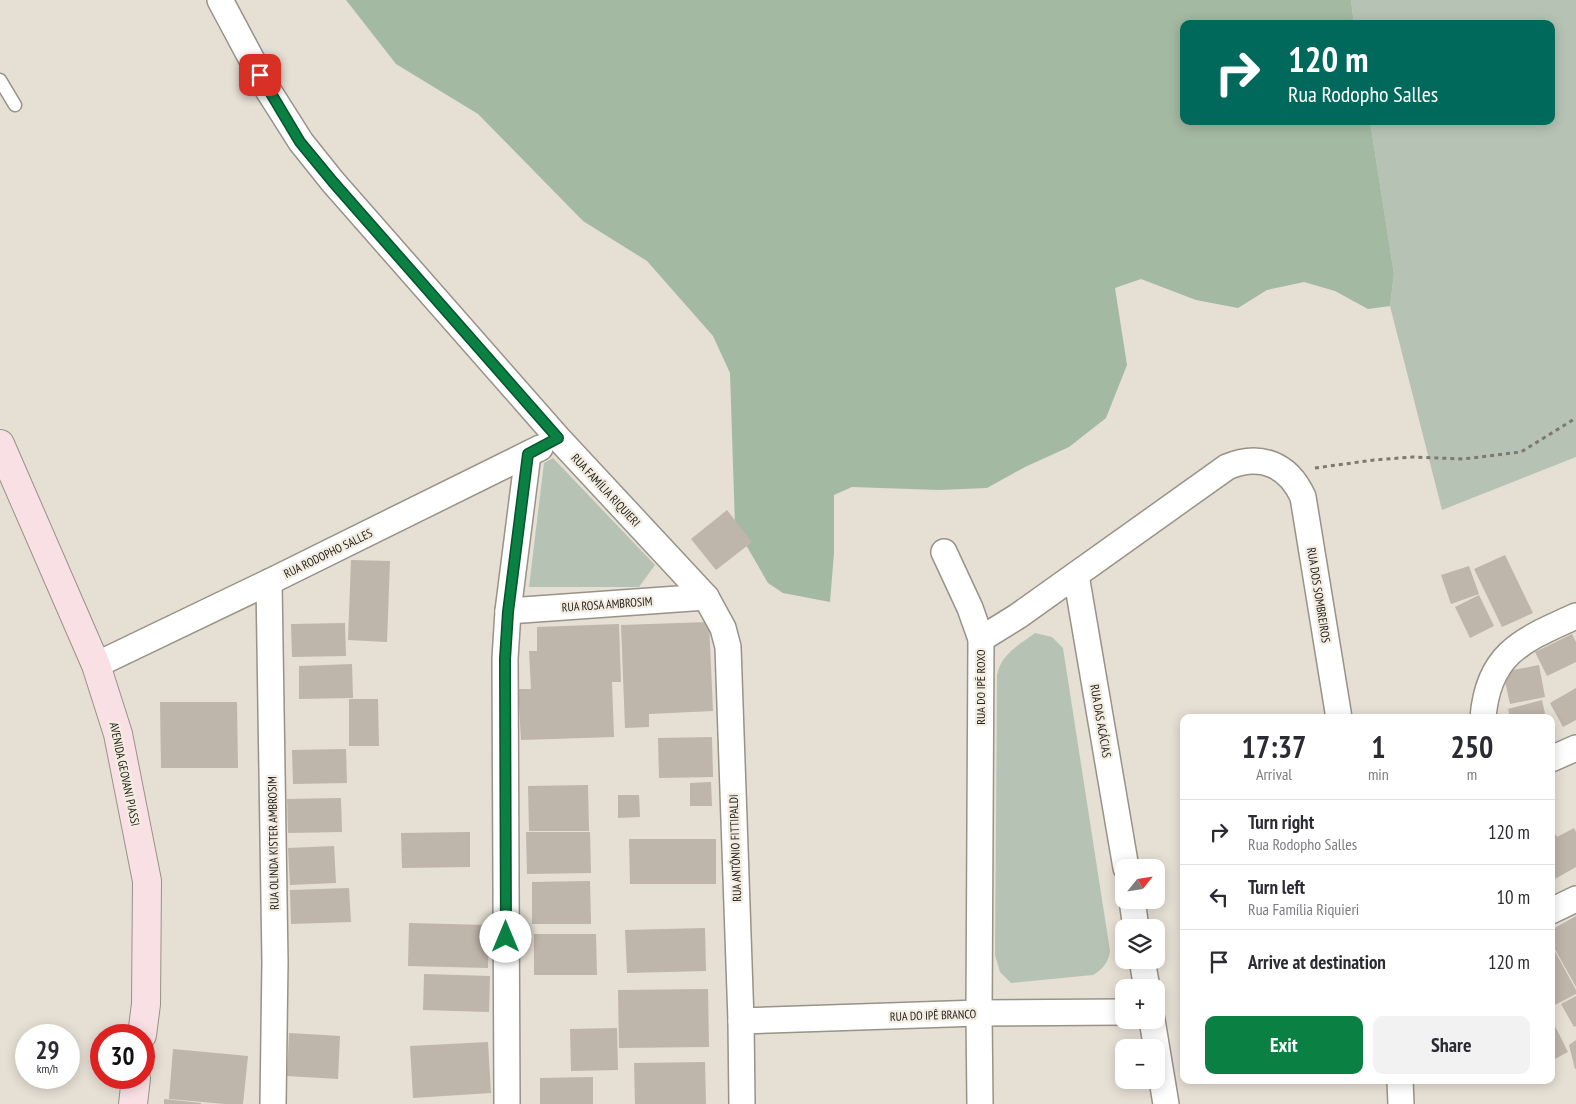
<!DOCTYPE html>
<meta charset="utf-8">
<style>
body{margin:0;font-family:"PT Sans Narrow",sans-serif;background:#f2f2f3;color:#2b2b33;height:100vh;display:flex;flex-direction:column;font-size:19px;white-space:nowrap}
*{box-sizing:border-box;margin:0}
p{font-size:16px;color:#7c7c81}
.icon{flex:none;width:28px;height:28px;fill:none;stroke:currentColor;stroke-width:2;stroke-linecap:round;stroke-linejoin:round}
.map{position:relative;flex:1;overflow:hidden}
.side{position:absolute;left:1180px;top:714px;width:375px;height:370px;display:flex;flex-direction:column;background:#fff;border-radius:10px;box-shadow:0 2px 12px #0003}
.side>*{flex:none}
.banner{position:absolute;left:1180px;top:20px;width:375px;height:105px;border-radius:10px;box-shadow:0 2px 12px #0003;background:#00695c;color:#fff;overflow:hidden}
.needle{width:32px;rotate:60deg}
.tools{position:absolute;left:1115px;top:859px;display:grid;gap:10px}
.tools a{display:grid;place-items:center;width:50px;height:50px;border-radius:10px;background:#fff;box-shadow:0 2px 12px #0003;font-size:25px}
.speed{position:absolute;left:15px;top:1024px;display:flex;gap:10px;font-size:25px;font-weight:700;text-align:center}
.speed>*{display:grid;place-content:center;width:65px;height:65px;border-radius:50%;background:#fff;box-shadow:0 2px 12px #0003;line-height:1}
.speed small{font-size:12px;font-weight:400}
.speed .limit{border:8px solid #d22;background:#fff;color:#111}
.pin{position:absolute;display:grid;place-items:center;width:42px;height:42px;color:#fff;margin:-21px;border-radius:10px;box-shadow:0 2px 8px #0006}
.me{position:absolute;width:55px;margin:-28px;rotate:0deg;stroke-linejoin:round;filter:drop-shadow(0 0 4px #0008)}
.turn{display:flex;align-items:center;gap:18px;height:105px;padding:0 25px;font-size:22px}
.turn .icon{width:65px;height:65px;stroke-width:2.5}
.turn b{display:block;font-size:35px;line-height:42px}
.eta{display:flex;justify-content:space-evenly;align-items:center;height:85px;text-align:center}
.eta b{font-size:30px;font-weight:700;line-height:35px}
.button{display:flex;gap:10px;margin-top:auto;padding:10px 25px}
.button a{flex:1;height:58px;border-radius:10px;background:#0b8043;color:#fff;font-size:20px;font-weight:700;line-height:58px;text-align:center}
.button a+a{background:#f2f2f3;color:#2b2b33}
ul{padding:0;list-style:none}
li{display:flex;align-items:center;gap:15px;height:65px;padding:0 25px;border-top:1px solid #e1e1e2}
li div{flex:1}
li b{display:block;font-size:19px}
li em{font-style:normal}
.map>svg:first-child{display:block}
.green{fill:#b6c3b4}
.forest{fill:#a4b9a1}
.building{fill:#beb5ab}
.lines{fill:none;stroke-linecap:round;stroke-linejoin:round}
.service-casing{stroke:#989287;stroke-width:15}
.minor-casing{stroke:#989287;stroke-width:28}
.secondary-casing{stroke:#989287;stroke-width:30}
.path{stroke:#7d7871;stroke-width:3;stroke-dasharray:4 4;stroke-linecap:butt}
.service{stroke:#fff;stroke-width:12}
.minor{stroke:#fff;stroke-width:25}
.secondary{stroke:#f9e0e5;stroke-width:28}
.route-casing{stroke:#07532c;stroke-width:12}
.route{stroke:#0b8043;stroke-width:9}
.labels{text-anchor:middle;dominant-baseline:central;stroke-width:4.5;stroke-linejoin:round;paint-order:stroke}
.street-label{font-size:12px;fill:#201e1a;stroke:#f3ece1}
</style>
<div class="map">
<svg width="1576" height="1104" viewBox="0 0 1576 1104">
<rect width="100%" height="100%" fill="#e6dfd4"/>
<g class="green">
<polygon points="1351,0 1576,0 1576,457 1442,510 1390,306 1394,274 1370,121 1551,121 1551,24 1354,24"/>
<polygon points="553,458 655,565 639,587 529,587 544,463"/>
<path d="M1035 633 1052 637 1063 648 1110 951C1108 963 1103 969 1093 975L1011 983 1000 972 995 955 997 675C1001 654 1019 645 1035 633Z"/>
</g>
<polygon class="forest" points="346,0 1351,0 1354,24 1184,24 1184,121 1370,121 1394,274 1390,306 1368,309 1335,291 1304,282 1267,290 1238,308 1196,300 1141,279 1115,288 1127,365 1106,418 1069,447 1025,467 987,488 939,490 852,487 834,495 834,553 830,602 783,593 768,583 735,526 730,373 713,336 647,261 583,221 478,114 396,64"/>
<g class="building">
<polygon points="727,510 752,542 716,570 691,539"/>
<polygon points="1505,555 1533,613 1502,627 1474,569"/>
<polygon points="351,560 390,561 387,642 348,640"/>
<polygon points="1469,566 1479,594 1451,604 1441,575"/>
<polygon points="1479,595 1494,626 1470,638 1455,607"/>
<polygon points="709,622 713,711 649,714 649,727 625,728 621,625"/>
<polygon points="345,623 346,656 292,657 291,624"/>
<polygon points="619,624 621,682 612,682 614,737 521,740 518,689 531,689 529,651 537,651 537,627"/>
<polygon points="1572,634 1576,642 1576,662 1547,676 1535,652"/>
<polygon points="352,664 353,698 299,699 299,666"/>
<polygon points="1539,665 1545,697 1510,704 1503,672"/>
<polygon points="1576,688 1576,720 1563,727 1550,703"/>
<polygon points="349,699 378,699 379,746 349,746"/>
<polygon points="1542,700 1546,718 1510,718 1508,709"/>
<polygon points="160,702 237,702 238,768 161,768"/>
<polygon points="712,737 713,777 659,778 658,738"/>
<polygon points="346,749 347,783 293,784 292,750"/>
<polygon points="711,782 712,806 690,806 690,783"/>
<polygon points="588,785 589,831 529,831 528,786"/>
<polygon points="618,795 639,795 640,817 618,818"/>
<polygon points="341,798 342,832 288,833 287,799"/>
<polygon points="1551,827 1557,837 1574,828 1576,832 1576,867 1553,880 1551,875"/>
<polygon points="470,832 470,867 402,868 401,833"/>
<polygon points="526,832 590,832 591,873 527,874"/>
<polygon points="629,839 716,839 716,884 630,884"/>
<polygon points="334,846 336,883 290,885 288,848"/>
<polygon points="590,881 591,924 532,924 532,882"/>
<polygon points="349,888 351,922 291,924 290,890"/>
<polygon points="1576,916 1576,987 1551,942 1551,930"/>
<polygon points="409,923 489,925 488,968 408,966"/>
<polygon points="705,928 706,971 627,973 625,930"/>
<polygon points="534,934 596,934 597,975 534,975"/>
<polygon points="1551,944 1576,990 1576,994 1551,1007"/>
<polygon points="424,974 490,976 489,1012 423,1010"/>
<polygon points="708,989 709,1047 619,1048 618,990"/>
<polygon points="1576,996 1576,1026 1574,1027 1561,1004"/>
<polygon points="1551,1018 1568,1052 1551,1061"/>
<polygon points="617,1028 618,1070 571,1071 570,1029"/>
<polygon points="289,1033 340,1036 338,1079 287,1076"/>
<polygon points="1576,1040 1576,1069 1575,1069 1569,1045"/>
<polygon points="488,1042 491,1093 413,1098 410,1046"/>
<polygon points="173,1049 248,1056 243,1104 225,1104 169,1099"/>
<polygon points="705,1062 706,1104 635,1104 634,1063"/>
<polygon points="593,1077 593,1104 540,1104 540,1078"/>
<polygon points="164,1099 201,1103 201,1104 164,1104"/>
</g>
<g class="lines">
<defs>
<polyline id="service" points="0,80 15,105"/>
<g id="minor">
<polyline points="220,0 268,90 301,142 333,182 558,438 706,597 723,628 728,647 741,1021 742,1104"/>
<polyline points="944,552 970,608 981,639"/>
<polyline points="1076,575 1126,868"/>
<polyline points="269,582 275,962 273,1104"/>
<polyline points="508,611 706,597"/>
<polyline points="96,665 269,582 540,448"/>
<path d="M1483 718C1488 653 1523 640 1576 616"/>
<polyline points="1551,759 1576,748"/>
<polyline points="1132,900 1136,928"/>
<polyline points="1551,911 1576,899"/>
<polyline points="1142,960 1147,988"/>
<polyline points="1152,1020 1166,1104"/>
<polyline points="741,1021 979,1013 1124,1012"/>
<polyline points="1400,1080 1401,1104"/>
<polyline points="507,1104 505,659 508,611 528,454"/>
<path d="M980 1104 979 1013 981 639 1018 616 1227 467C1260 453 1288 464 1303 497L1339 718"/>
</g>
<g id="secondary">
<polyline points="0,444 96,665 118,734 147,881 146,1004 142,1035"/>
<polyline points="133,1104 136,1078"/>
</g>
</defs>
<use href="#service" class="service-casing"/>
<use href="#minor" class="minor-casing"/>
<use href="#secondary" class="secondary-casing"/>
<polyline class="path" points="1315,468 1374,460 1412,457 1463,459 1521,452 1576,418"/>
<use href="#service" class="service"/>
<use href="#minor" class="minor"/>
<use href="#secondary" class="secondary"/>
</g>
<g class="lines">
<defs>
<polyline id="route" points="260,75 300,142 333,182 558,438 528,454 508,612 505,659 506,937"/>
</defs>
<use href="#route" class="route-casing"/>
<use href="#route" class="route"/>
</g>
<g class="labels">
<g class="street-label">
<text transform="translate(606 490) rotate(47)">RUA FAMÍLIA RIQUIERI</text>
<text transform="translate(328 553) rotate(-26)">RUA RODOPHO SALLES</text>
<text transform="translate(1319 595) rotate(81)">RUA DOS SOMBREIROS</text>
<text transform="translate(607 604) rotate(-4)">RUA ROSA AMBROSIM</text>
<text transform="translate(980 687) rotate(-90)">RUA DO IPÊ ROXO</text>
<text transform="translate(1101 721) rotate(80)">RUA DAS ACÁCIAS</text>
<text transform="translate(125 774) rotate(78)">AVENIDA GEOVANI PIASSI</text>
<text transform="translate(273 843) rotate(-91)">RUA OLINDA KISTER AMBROSIM</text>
<text transform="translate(735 848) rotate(-92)">RUA ANTÔNIO FITTIPALDI</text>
<text transform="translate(933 1015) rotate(-2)">RUA DO IPÊ BRANCO</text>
</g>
</g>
</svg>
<div class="tools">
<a><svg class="needle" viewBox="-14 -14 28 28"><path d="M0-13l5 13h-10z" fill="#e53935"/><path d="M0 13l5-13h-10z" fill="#7c7c81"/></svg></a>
<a><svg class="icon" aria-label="layers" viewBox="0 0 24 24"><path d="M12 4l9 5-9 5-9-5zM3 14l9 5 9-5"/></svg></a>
<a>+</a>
<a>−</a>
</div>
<div class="speed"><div>29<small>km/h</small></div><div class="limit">30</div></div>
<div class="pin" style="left:260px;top:75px;background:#d93025"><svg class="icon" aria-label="arrive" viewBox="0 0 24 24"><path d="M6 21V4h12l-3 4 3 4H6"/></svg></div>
<svg class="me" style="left:506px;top:937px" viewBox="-20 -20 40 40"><circle r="19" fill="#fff"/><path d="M0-13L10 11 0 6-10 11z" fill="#0b8043"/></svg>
<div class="banner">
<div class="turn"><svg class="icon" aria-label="right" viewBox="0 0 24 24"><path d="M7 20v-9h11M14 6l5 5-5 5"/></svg><div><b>120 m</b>Rua Rodopho Salles</div></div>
</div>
<section class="side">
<div class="eta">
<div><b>17:37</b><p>Arrival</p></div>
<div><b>1</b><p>min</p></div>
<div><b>250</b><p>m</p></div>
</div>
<ul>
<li><svg class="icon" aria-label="right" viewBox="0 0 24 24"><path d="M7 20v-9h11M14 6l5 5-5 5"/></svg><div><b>Turn right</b><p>Rua Rodopho Salles</p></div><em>120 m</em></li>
<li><svg class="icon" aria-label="left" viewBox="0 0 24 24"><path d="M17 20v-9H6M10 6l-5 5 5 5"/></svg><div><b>Turn left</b><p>Rua Família Riquieri</p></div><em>10 m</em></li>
<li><svg class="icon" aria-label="arrive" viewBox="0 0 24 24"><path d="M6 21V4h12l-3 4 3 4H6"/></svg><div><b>Arrive at destination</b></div><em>120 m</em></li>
</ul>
<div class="button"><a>Exit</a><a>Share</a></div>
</section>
</div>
